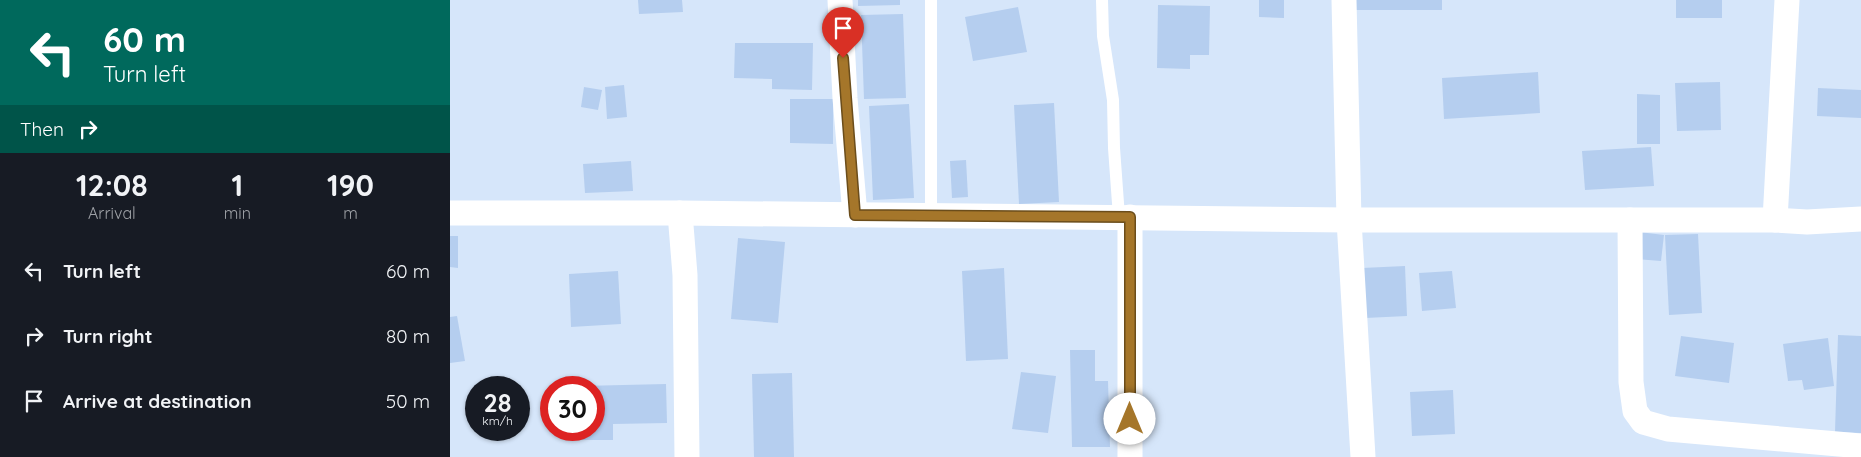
<!DOCTYPE html>
<style>
body{margin:0;font-family:Quicksand,sans-serif;background:#242831;color:#f1f3f6;height:100vh;display:flex;flex-direction:column;font-size:19px;white-space:nowrap}
*{box-sizing:border-box;margin:0}
p{font-size:16px;color:#9ea1a6}
.icon{flex:none;width:28px;height:28px;fill:none;stroke:currentColor;stroke-width:2;stroke-linecap:round;stroke-linejoin:round}
.map{position:relative;flex:1;overflow:hidden}
.details{display:flex;flex-direction:column;background:#171b24;width:450px}
.details>*{flex:none}
.hud{background:#00695c;color:#fff;overflow:hidden}
.speed{position:absolute;left:15px;top:376px;display:flex;gap:10px;font-size:25px;font-weight:700;text-align:center}
.speed>*{display:grid;place-content:center;width:65px;height:65px;border-radius:50%;background:#171b24;box-shadow:0 1px 4px #0004;line-height:1}
.speed small{font-size:12px;font-weight:400}
.speed .limit{border:8px solid #d22;background:#fff;color:#111}
.pin{position:absolute;display:grid;place-items:center;width:42px;height:42px;color:#fff;margin:-51px -21px;border-radius:50% 50% 50% 0;rotate:-45deg;box-shadow:0 0 5px #0007}
.pin .icon{rotate:45deg}
.me{position:absolute;width:55px;margin:-28px;rotate:0deg;stroke-linejoin:round;filter:drop-shadow(0 0 4px #0008)}
.turn{display:flex;align-items:center;gap:18px;height:105px;padding:0 20px;font-size:22px}
.turn .icon{width:65px;height:65px;stroke-width:2.5}
.turn b{display:block;font-size:35px;line-height:42px}
.then{display:flex;align-items:center;height:48px;padding:0 20px;background:#0003;gap:10px;font-size:19px}
.eta{display:flex;justify-content:space-evenly;align-items:center;height:85px;text-align:center}
.eta b{font-size:30px;font-weight:700;line-height:35px}
ul{padding:0;list-style:none}
li{display:flex;align-items:center;gap:15px;height:65px;padding:0 20px}
li div{flex:1}
li b{display:block;font-size:19px}
li em{font-style:normal}
main{display:flex;flex:1;min-height:0}
.map>svg:first-child{display:block}
.building{fill:#b5ceef}
.lines{fill:none;stroke-linecap:round;stroke-linejoin:round}
.lane{stroke:#fff;stroke-width:12}
.street{stroke:#fff;stroke-width:25}
.route-casing{stroke:#6b4d1b;stroke-width:12}
.route{stroke:#a5762a;stroke-width:9}
</style>
<main>
<section class="details">
<div class="hud">
<div class="turn"><svg class="icon" aria-label="left" viewBox="0 0 24 24"><path d="M17 20v-9H6M10 6l-5 5 5 5"/></svg><div><b>60 m</b>Turn left</div></div>
<div class="then">Then<svg class="icon" aria-label="right" viewBox="0 0 24 24"><path d="M7 20v-9h11M14 6l5 5-5 5"/></svg></div>
</div>
<div class="eta">
<div><b>12:08</b><p>Arrival</p></div>
<div><b>1</b><p>min</p></div>
<div><b>190</b><p>m</p></div>
</div>
<ul>
<li><svg class="icon" aria-label="left" viewBox="0 0 24 24"><path d="M17 20v-9H6M10 6l-5 5 5 5"/></svg><div><b>Turn left</b></div><em>60 m</em></li>
<li><svg class="icon" aria-label="right" viewBox="0 0 24 24"><path d="M7 20v-9h11M14 6l5 5-5 5"/></svg><div><b>Turn right</b></div><em>80 m</em></li>
<li><svg class="icon" aria-label="arrive" viewBox="0 0 24 24"><path d="M6 21V4h12l-3 4 3 4H6"/></svg><div><b>Arrive at destination</b></div><em>50 m</em></li>
</ul>
</section>
<div class="map">
<svg width="1411" height="457" viewBox="0 0 1411 457">
<rect width="100%" height="100%" fill="#d6e6fa"/>
<g class="building">
<polygon points="188,0 232,0 233,12 189,14"/>
<polygon points="408,0 450,0 450,5 408,6"/>
<polygon points="809,0 834,0 834,18 809,17"/>
<rect x="901" y="0" width="91" height="10"/>
<rect x="1226" y="0" width="46" height="18"/>
<polygon points="708,5 760,6 759,55 740,55 740,69 707,68"/>
<polygon points="568,7 577,52 523,61 515,17"/>
<polygon points="453,14 456,98 414,99 411,15"/>
<polygon points="285,43 363,43 362,90 322,89 322,79 284,78"/>
<polygon points="1088,72 1090,113 994,119 992,78"/>
<polygon points="1270,82 1271,130 1227,131 1225,83"/>
<polygon points="174,85 177,117 157,119 155,87"/>
<polygon points="134,87 152,90 148,110 131,107"/>
<polygon points="1368,88 1411,90 1411,118 1367,116"/>
<polygon points="1187,94 1210,95 1210,144 1187,144"/>
<polygon points="340,99 383,99 383,144 340,143"/>
<polygon points="604,103 609,202 569,204 564,105"/>
<polygon points="459,104 464,198 423,200 419,106"/>
<polygon points="1201,147 1204,186 1135,190 1132,151"/>
<polygon points="516,160 518,197 502,198 500,161"/>
<polygon points="181,161 183,191 135,193 133,164"/>
<polygon points="1189,232 1214,235 1211,261 1186,259"/>
<polygon points="1248,234 1252,313 1219,315 1215,235"/>
<polygon points="0,236 8,236 8,268 0,267"/>
<polygon points="288,238 335,242 328,323 281,319"/>
<polygon points="955,266 957,316 915,318 912,268"/>
<polygon points="554,268 558,359 516,361 512,271"/>
<polygon points="168,271 171,324 121,327 119,274"/>
<polygon points="1002,271 1006,308 972,311 969,273"/>
<polygon points="7,316 15,361 0,363 0,317"/>
<polygon points="1388,335 1411,336 1411,433 1385,432"/>
<polygon points="1231,336 1284,343 1279,383 1225,376"/>
<polygon points="1378,338 1384,386 1354,390 1352,380 1338,381 1333,344"/>
<polygon points="620,350 645,350 645,381 658,381 660,447 622,447"/>
<polygon points="571,372 606,376 598,433 562,429"/>
<polygon points="342,373 344,457 304,457 302,374"/>
<polygon points="216,384 217,423 163,424 163,440 122,440 122,430 144,430 144,388 131,388 131,386"/>
<polygon points="1003,390 1005,434 962,436 960,392"/>
</g>
<g class="lines">
<g class="lane">
<polyline points="652,0 653,36 663,100 664,148 669,217"/>
<polyline points="481,215 481,0"/>
</g>
<g class="street">
<polyline points="390,0 395,98 405,215"/>
<polyline points="894,0 899,220 913,457"/>
<polyline points="0,213 230,213 899,220 1325,220 1357,222 1411,219"/>
<polyline points="230,213 235,275 237,457"/>
<polyline points="680,217 680,457"/>
<polyline points="1180,220 1181,382 1185,411 1193,422 1218,429 1411,446"/>
<polyline points="1325,220 1337,0"/>
</g>
</g>
<g class="lines">
<defs>
<polyline id="route" points="393,58 405,215 680,217 680,419"/>
</defs>
<use href="#route" class="route-casing"/>
<use href="#route" class="route"/>
</g>
</svg>
<div class="speed"><div>28<small>km/h</small></div><div class="limit">30</div></div>
<div class="pin" style="left:393px;top:58px;background:#d93025"><svg class="icon" aria-label="arrive" viewBox="0 0 24 24"><path d="M6 21V4h12l-3 4 3 4H6"/></svg></div>
<svg class="me" style="left:680px;top:419px" viewBox="-20 -20 40 40"><circle r="19" fill="#fff"/><path d="M0-13L10 11 0 6-10 11z" fill="#a5762a"/></svg>
</div>
</main>
